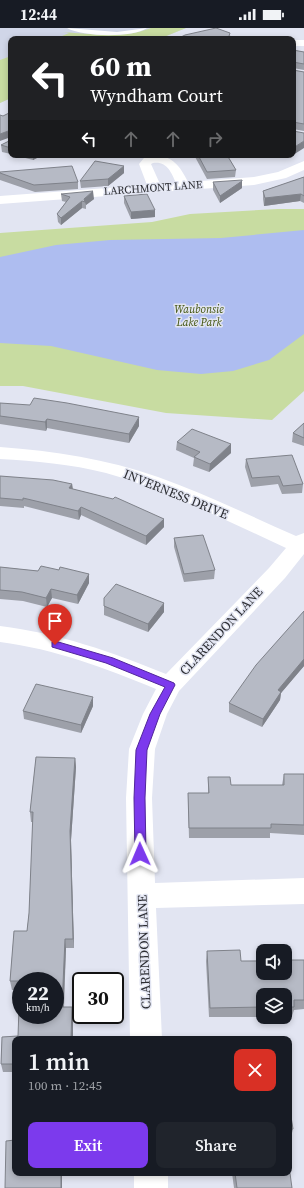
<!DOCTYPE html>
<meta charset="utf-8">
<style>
body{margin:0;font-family:"Source Serif 4",serif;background:#20242c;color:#f1f3f6;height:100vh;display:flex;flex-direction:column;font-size:15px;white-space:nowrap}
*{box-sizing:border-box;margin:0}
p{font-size:13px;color:#9ea1a6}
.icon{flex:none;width:22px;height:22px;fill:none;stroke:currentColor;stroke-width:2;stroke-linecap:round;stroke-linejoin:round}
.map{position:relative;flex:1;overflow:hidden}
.drawer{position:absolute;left:12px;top:1008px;width:280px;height:140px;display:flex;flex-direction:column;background:#171b24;border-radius:8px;box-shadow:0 2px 6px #0003}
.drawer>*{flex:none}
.guide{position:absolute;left:8px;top:8px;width:288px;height:122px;border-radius:8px;box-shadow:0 2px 6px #0003;background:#202124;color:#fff;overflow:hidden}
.tools{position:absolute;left:256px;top:916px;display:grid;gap:8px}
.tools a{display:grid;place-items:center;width:36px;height:36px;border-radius:8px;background:#171b24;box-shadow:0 2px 6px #0003;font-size:20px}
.speed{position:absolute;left:12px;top:944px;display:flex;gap:8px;font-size:20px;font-weight:700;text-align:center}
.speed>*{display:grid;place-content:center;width:52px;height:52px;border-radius:50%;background:#171b24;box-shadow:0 2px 6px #0003;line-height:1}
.speed small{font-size:10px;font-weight:400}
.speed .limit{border:2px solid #111;border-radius:6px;background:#fff;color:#111}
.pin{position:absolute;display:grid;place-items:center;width:34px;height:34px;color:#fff;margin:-41px -17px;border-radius:50% 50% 50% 0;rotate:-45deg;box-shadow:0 0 4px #0007}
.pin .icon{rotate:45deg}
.me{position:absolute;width:44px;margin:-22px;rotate:359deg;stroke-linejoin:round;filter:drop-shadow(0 0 3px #0008)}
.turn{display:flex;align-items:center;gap:14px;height:84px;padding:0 16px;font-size:18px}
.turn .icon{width:52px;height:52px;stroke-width:2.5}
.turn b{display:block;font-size:28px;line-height:34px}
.lanes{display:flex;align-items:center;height:38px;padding:0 16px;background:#0003;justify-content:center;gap:20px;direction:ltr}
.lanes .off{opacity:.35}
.round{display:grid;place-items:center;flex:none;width:42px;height:42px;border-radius:8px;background:#20242c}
.headline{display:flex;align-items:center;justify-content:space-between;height:68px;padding:0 16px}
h1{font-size:24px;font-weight:600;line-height:30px}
.button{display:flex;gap:8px;margin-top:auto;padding:8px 16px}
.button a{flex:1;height:46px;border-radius:8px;background:#7c3aed;color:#fff;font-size:16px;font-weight:600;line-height:46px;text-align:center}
.button a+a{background:#20242c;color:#f1f3f6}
.status{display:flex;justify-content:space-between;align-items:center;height:28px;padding:0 20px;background:#171b24;direction:ltr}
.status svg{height:11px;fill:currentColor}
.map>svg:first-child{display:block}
.built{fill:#d0d6e8}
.green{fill:#c8dca1}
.water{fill:#aebdf0}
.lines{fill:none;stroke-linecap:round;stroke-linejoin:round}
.service{fill:#fff;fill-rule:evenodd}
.minor{fill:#fff;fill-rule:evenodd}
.wall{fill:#9da0a9;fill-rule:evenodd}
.shaded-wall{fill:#7f828a}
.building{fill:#b6bac5;stroke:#7f828a;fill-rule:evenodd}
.route{fill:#7c3aed;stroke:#51269a}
.labels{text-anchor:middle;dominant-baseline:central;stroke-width:3;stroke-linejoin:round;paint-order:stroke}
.far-street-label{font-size:11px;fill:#2d2e33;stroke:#e2e5f2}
.far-park-label{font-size:11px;font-style:italic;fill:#41530e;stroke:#e2e5f2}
.street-label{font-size:13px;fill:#2d2e33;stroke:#e2e5f2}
</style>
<div class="status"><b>12:44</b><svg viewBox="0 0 49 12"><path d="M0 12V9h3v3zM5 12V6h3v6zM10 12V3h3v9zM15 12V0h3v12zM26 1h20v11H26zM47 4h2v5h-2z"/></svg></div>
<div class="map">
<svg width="304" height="1160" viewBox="0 0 304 1160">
<rect width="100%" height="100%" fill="#e2e5f2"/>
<polygon class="built" points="0,0 186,0 159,11 11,11 11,70 0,75"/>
<g class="green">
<path d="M151 0H186L159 11H55L69 5 63 4C92 6 124 11 151 0Z"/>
<polygon points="11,28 11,70 0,75 0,32"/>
<polygon points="278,181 304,181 304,363 272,392 166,385 23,358 0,358 0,205 152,194 190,186"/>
</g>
<polygon class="water" points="304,202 304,306 269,332 233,343 201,346 157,342 51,318 0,315 0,229 56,217 110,212 221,210"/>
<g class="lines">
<path class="service" d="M67 0 117 4 147 0C132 10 83 9 67 0Z"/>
<g class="minor">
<rect x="293" y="12" width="11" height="6"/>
<path d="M154 127C173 128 180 138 188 154L254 149 278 144 304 133V142L286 150 254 157 0 176V168L147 157 139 136 144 130ZM153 135C167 133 171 144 176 155L160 156 151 136Z"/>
<path d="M0 419C54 423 107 431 158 449 206 466 250 488 296 508L304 505V526L285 550 179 663 167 686 155 721 152 770 155 855 304 850V876L156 880 162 1011H130L126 770 129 721 143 686 156 661C105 640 55 621 0 614V598C58 605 112 624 166 646L269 540 286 520C227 493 169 463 106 445 71 436 35 433 0 431Z"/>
<rect x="134" y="1145" width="34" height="15"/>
</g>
</g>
<g class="wall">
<polygon points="293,22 304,24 304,42 293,40"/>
<polygon points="293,42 304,44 304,103 293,101"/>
<polygon points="11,112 11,126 2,124 1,117"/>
<polygon points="14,127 43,127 33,132"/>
<polygon points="194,127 227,127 236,142 235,149 207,151"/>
<polygon points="124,138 124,145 108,158 81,160 80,153"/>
<polygon points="0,144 78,154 78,161 35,164 0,152"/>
<polygon points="304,149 304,175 300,173 264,178 263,171 263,163"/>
<polygon points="242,153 242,160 220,175 213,162 213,154"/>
<polygon points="61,166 94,171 86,177 86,181 82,180 61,197 58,194 57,186 66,174 62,173"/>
<polygon points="124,168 155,189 131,191 124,175"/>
<polygon points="0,375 139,398 129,415 47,400 46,403 0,396"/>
<polygon points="304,395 304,418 292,414 293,405"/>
<polygon points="177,414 231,416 231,425 209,444 193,438 194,430 176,422"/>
<polygon points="246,431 303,456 302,465 282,466 278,456 251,459 245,439"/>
<polygon points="0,448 72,456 73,461 164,491 164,499 146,517 81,487 79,492 24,478 24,480 0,478"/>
<polygon points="174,510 215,542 214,551 184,554 174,519"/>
<polygon points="0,539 38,543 59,542 89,546 89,555 78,576 52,570 47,579 23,573 0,571"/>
<polygon points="104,570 164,584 148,604 104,587"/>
<polygon points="304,583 304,638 281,665 280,672 262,699 229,684 229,675"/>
<polygon points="93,678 81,705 24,691 23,683"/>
<path d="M36 729 75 730 76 739 71 812 74 920H66L64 979H72L73 987V1011H15V1044H3L1 1036 2 1009 18 1008 20 962H12L10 953 14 903H27L29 885 33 794H31L30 784ZM21 953H55V987H21Z"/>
<polygon points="284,746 304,746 304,807 270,805 270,810 189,810 188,774 188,765 208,765 208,749 231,757 282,757"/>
<polygon points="207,923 241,933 304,932 304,981 294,982 292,988 285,988 285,967 263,967 263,989 209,989 206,933"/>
<polygon points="289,1076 293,1101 291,1109 289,1110"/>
<polygon points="232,1145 289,1145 292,1160 234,1160"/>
</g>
<g class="shaded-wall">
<polygon points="11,102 11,109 0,113 0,106"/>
<polygon points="304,113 304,120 293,127 293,120"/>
<polygon points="33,127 43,127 33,132"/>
<polygon points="102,127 112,127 102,130"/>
<polygon points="124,138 124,145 108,158 108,151"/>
<polygon points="242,153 242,160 220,175 220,168"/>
<polygon points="93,163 94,171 86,177 84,171"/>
<polygon points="301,166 300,173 264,178 265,170"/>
<polygon points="82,173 82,180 61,197 61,190"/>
<polygon points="155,182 155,189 131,191 131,184"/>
<polygon points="139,389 139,398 129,415 129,406"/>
<polygon points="47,391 47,400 46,403 45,394"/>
<polygon points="231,416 231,425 209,444 210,436"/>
<polygon points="72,456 73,465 69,460"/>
<polygon points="81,479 81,487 79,492 78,483"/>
<polygon points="164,491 164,499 146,517 146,508"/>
<polygon points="89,546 89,555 78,576 77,567"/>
<polygon points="51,561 52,570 47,579 46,570"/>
<polygon points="164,575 164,584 148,604 148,596"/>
<polygon points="304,631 304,638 281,665 280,672 262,699 263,691 278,662"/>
<polygon points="93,669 93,678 81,705 81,697"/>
<polygon points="75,730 76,739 71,812 74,920 73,911 70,803"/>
<polygon points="65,911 66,920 63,988 62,979"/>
<polygon points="72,979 73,987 73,1011 71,1011"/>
<rect x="61" y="1145" width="1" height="15"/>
</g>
<g class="building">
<polygon points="216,0 230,5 229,8 240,11 177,11 185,7"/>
<polygon points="293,22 304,24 304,36 293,34"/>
<polygon points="293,42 304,44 304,96 293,94"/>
<polygon points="11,84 11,104 11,102 0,106 0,87 3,88"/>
<polygon points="293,103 304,105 304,113 293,120"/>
<polygon points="11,112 11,120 1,117"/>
<polygon points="198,127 227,127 236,142 207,144"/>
<polygon points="95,133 124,138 108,151 80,153"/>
<polygon points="72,138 78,154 34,157 0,145 0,144"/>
<polygon points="304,149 304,168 301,166 265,170 263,163"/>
<polygon points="242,152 242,153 220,168 213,154"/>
<polygon points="93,163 84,171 85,174 82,173 61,190 57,186 70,169 61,166"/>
<polygon points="147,166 155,182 131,184 124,168"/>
<polygon points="34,370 67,375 139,389 129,406 47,391 45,394 0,388 0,375 30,377"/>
<polygon points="304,395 304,410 293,405"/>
<polygon points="192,401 231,416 210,436 194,429 200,424 177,414"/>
<polygon points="292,427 303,456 283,458 279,448 252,450 246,431"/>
<polygon points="0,448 53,452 72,456 69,460 113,471 115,469 164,491 146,508 81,479 78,483 23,470 23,472 0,470"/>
<polygon points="203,507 215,542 184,546 174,510"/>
<polygon points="41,538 59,542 60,539 89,546 77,567 51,561 46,570 22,564 0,562 0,539 38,543"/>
<polygon points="116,556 164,575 148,596 104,578 104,570"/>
<polygon points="304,583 304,631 278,662 281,664 263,691 229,675 256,637"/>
<polygon points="36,656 93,669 81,697 23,683"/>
<path d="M36 729 75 730 70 803 73 911H65L62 979H72L71 1011H15V1036H1L2 1009 18 1008 20 953H10L14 903H27L29 885 33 784H30ZM21 953H55V987H21Z"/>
<polygon points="284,746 304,746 304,797 271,796 271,800 189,800 188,765 209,765 208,749 230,749 231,757 284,757"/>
<polygon points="240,922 241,933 263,933 263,945 285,945 285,932 304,932 304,972 294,972 294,979 285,979 285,967 263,967 263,979 210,980 207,923"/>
<polygon points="289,1076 293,1101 289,1101"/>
<polygon points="15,1112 15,1145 61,1145 61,1160 5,1160 6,1113"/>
<polygon points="289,1138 292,1160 237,1160 235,1145 289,1145"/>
</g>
<polygon class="route" points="55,613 113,630 174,655 175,657 160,686 147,722 145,770 146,826 145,830 140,831 136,830 135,826 134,770 136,722 150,686 165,659 106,635 52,619 52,614"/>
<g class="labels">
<g class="far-street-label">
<text transform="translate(153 160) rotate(-4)">LARCHMONT LANE</text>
</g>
<g class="far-park-label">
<text x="199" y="281">Waubonsie<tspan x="199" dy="13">Lake Park</tspan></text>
</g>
<g class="street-label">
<text transform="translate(176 466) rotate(22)">INVERNESS DRIVE</text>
<text transform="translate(221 603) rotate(-47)">CLARENDON LANE</text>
<text transform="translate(144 924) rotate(-92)">CLARENDON LANE</text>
</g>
</g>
</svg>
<div class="tools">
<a><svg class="icon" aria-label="sound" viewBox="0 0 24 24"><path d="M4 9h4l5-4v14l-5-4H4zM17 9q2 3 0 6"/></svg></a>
<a><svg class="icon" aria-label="layers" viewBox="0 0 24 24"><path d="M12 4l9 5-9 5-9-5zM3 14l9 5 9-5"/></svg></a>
</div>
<div class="speed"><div>22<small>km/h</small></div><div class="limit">30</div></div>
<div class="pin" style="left:55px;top:617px;background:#d93025"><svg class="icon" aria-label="arrive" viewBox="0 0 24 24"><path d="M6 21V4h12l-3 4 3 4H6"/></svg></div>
<svg class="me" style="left:140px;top:826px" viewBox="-20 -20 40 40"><path d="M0-17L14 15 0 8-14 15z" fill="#7c3aed" stroke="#fff" stroke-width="4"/></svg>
<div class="guide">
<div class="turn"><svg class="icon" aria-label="left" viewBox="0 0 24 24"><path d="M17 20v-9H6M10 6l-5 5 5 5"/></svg><div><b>60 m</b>Wyndham Court</div></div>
<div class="lanes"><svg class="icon" aria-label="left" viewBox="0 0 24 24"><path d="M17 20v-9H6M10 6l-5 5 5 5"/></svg><svg class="icon off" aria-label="ahead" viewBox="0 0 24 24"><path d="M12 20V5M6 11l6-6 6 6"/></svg><svg class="icon off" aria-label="ahead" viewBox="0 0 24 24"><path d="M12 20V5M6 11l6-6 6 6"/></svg><svg class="icon off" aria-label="right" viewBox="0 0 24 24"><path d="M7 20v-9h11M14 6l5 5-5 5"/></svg></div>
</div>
<section class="drawer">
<div class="headline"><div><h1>1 min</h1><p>100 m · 12:45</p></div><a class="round" style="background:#d93025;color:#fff"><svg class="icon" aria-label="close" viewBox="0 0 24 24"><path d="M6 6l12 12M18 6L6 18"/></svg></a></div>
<div class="button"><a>Exit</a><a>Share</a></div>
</section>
</div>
